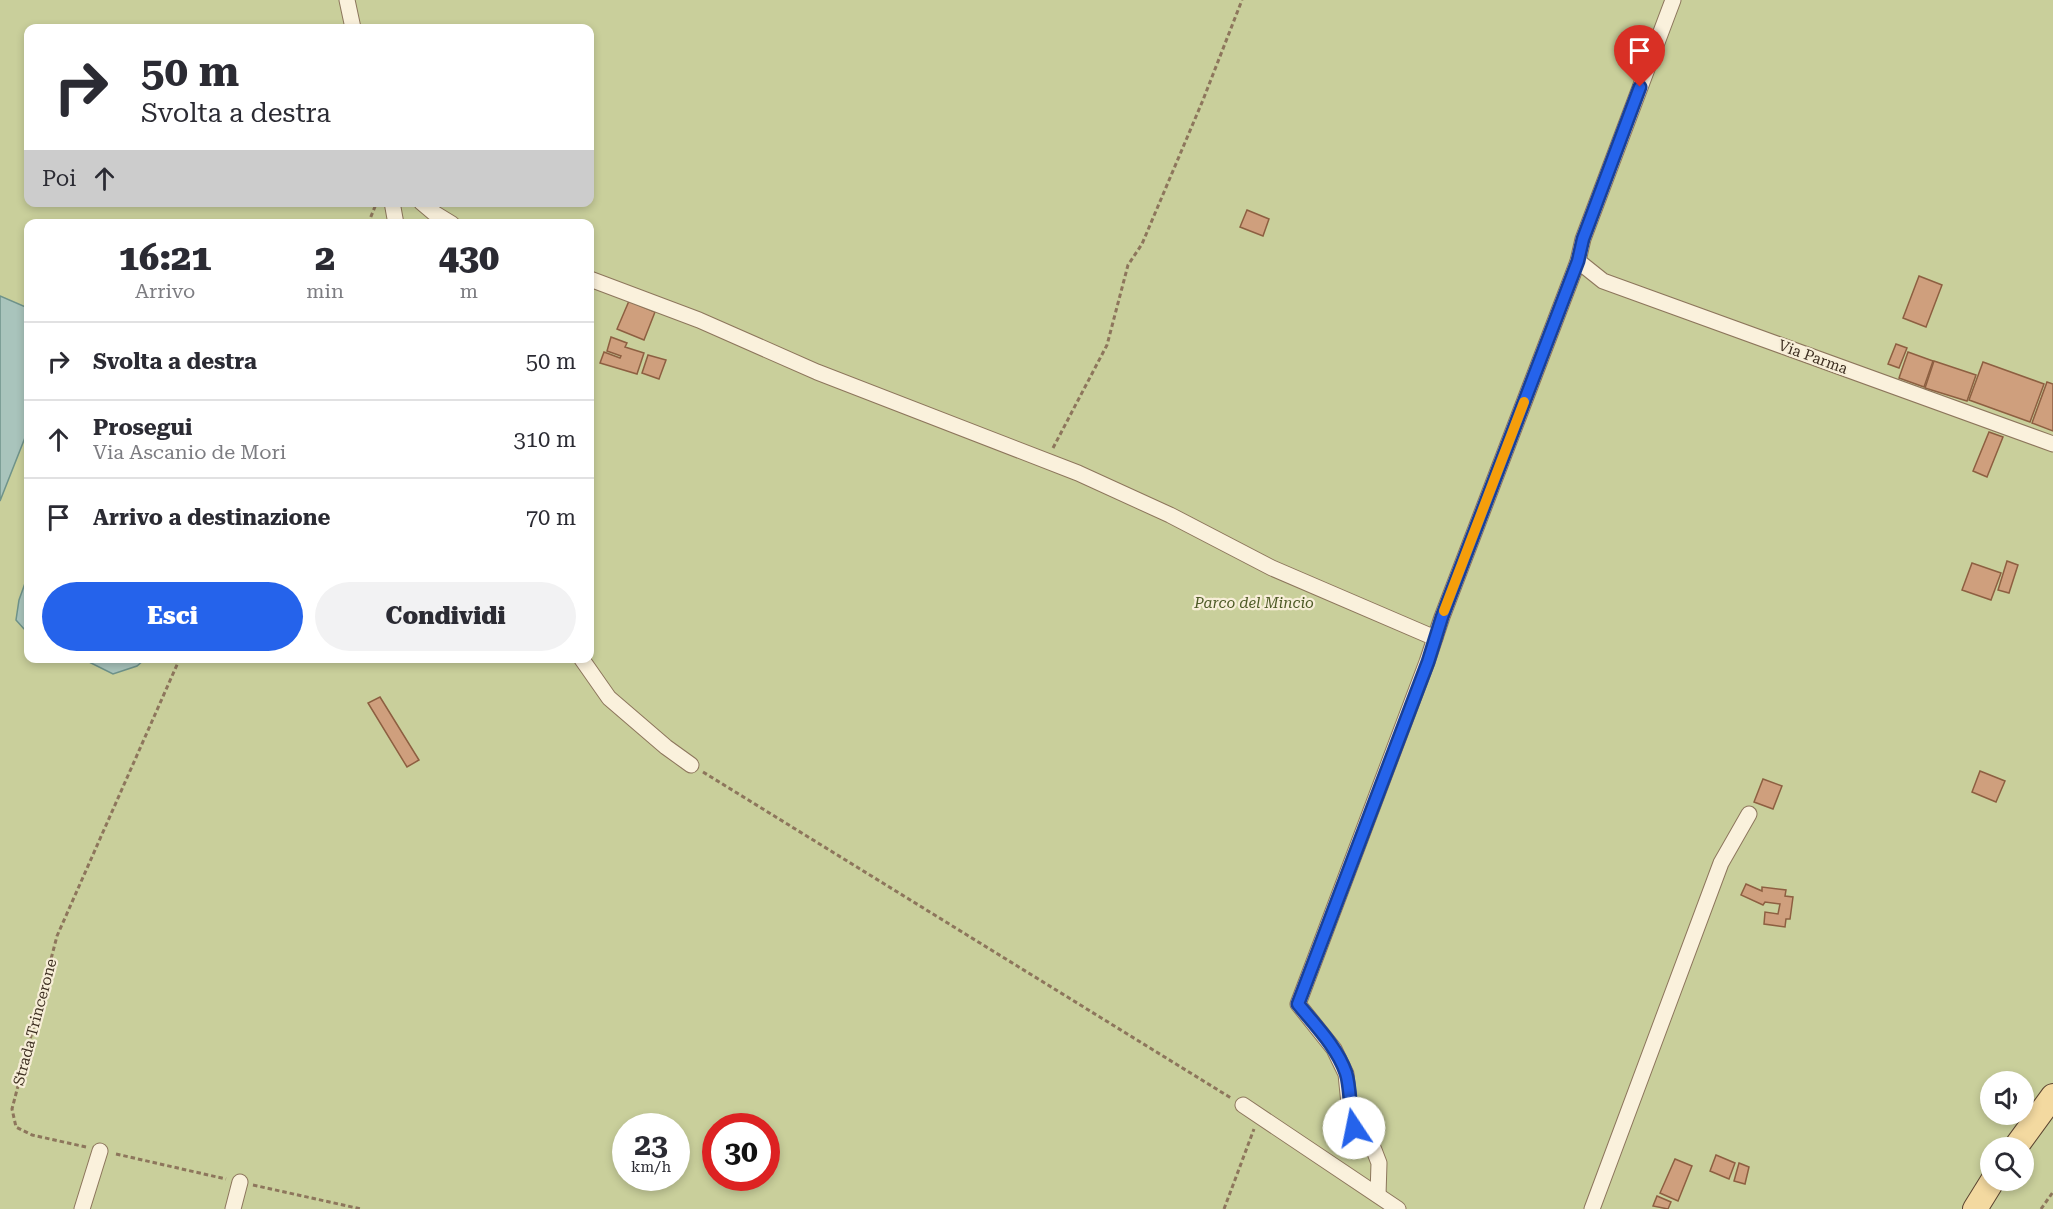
<!DOCTYPE html>
<html lang="it">
<style>
body{margin:0;font-family:"Roboto Serif",serif;background:#f2f2f3;color:#2b2b33;height:100vh;display:flex;flex-direction:column;font-size:22px;white-space:nowrap}
*{box-sizing:border-box;margin:0}
p{font-size:20px;color:#7c7c81}
.icon{flex:none;width:33px;height:33px;fill:none;stroke:currentColor;stroke-width:2;stroke-linecap:round;stroke-linejoin:round}
.map{position:relative;flex:1;overflow:hidden}
.drawer{position:absolute;left:24px;top:219px;width:570px;height:444px;display:flex;flex-direction:column;background:#fff;border-radius:12px;box-shadow:0 3px 9px #0003}
.drawer>*{flex:none}
.banner{position:absolute;left:24px;top:24px;width:570px;height:183px;border-radius:12px;box-shadow:0 3px 9px #0003;background:#fff;color:#2b2b33;overflow:hidden}
.fabs{position:absolute;left:1980px;top:1071px;display:grid;gap:12px}
.fabs a{display:grid;place-items:center;width:54px;height:54px;border-radius:50%;background:#fff;box-shadow:0 3px 9px #0003;font-size:30px}
.speed{position:absolute;left:612px;top:1113px;display:flex;gap:12px;font-size:30px;font-weight:700;text-align:center}
.speed>*{display:grid;place-content:center;width:78px;height:78px;border-radius:50%;background:#fff;box-shadow:0 3px 9px #0003;line-height:1}
.speed small{font-size:15px;font-weight:400}
.speed .limit{border:9px solid #d22;background:#fff;color:#111}
.pin{position:absolute;display:grid;place-items:center;width:51px;height:51px;color:#fff;margin:-62px -26px;border-radius:50% 50% 50% 0;rotate:-45deg;box-shadow:0 0 6px #0007}
.pin .icon{rotate:45deg}
.me{position:absolute;width:66px;margin:-33px;rotate:349deg;stroke-linejoin:round;filter:drop-shadow(0 0 4px #0008)}
.turn{display:flex;align-items:center;gap:21px;height:126px;padding:0 18px;font-size:27px}
.turn .icon{width:78px;height:78px;stroke-width:2.5}
.turn b{display:block;font-size:42px;line-height:51px}
.then{display:flex;align-items:center;height:57px;padding:0 18px;background:#0003;gap:12px;font-size:22px}
.eta{display:flex;justify-content:space-evenly;align-items:center;height:102px;text-align:center}
.eta b{font-size:36px;font-weight:800;line-height:42px}
.button{display:flex;gap:12px;margin-top:auto;padding:12px 18px}
.button a{flex:1;height:69px;border-radius:36px;background:#2563eb;color:#fff;font-size:24px;font-weight:800;line-height:69px;text-align:center}
.button a+a{background:#f2f2f3;color:#2b2b33}
ul{padding:0;list-style:none}
li{display:flex;align-items:center;gap:18px;height:78px;padding:0 18px;border-top:2px solid #e1e1e2}
li div{flex:1}
li b{display:block;font-size:22px}
li em{font-style:normal}
.map>svg:first-child{display:block}
.green{fill:#c9cf9b;fill-rule:evenodd}
.water{fill:#a9c4bc;stroke:#6f938a;stroke-width:1.5}
.building{fill:#cf9f7d;stroke:#8d5f41;stroke-width:1.5}
.lines{fill:none;stroke-linecap:round;stroke-linejoin:round}
.minor-casing{stroke:#8d765c;stroke-width:17}
.primary-casing{stroke:#5b4430;stroke-width:26}
.path{stroke:#8d765c;stroke-width:3;stroke-dasharray:4.5 3;stroke-linecap:butt}
.minor{stroke:#faf1dc;stroke-width:15}
.primary{stroke:#f3d9a0;stroke-width:24}
.route-casing{stroke:#184099;stroke-width:15}
.route{stroke:#2563eb;stroke-width:10}
.slow{stroke:#f59e0b;stroke-width:10}
.labels{text-anchor:middle;dominant-baseline:central;stroke-width:4.5;stroke-linejoin:round;paint-order:stroke}
.street-label{font-size:15px;fill:#3d2e20;stroke:#f7eed8}
.park-label{font-size:15px;font-style:italic;fill:#4d5a26;stroke:#f7eed8}
</style>
<div class="map">
<svg width="2053" height="1209" viewBox="0 0 2053 1209">
<rect width="100%" height="100%" fill="#f0e4c8"/>
<path class="green" d="M0 0H2053V1209H0ZM28 28H590V202H28ZM28 224H590V658H28ZM1990 1082H2024V1114H1990ZM626 1126H676V1178H626ZM716 1126H766V1178H716ZM1990 1148H2024V1180H1990Z"/>
<g class="water">
<polygon points="0,296 28,308 28,430 0,501"/>
<polygon points="28,575 28,631 24,629 16,620 19,600"/>
<polygon points="83,659 145,659 137,666 113,674"/>
</g>
<g class="building">
<polygon points="1247,210 1269,219 1263,236 1240,227"/>
<polygon points="1919,276 1942,285 1926,327 1903,318"/>
<polygon points="629,301 655,312 644,340 617,329"/>
<polygon points="611,337 627,343 625,347 644,353 637,374 600,363 604,352 620,358 621,356 607,351"/>
<polygon points="1896,344 1907,348 1899,368 1888,364"/>
<polygon points="1908,352 1933,361 1924,387 1899,378"/>
<polygon points="648,355 666,360 659,379 642,373"/>
<polygon points="1934,361 1976,375 1967,401 1925,388"/>
<polygon points="1983,362 2044,384 2030,422 1969,400"/>
<polygon points="2047,382 2053,384 2053,431 2032,423"/>
<polygon points="1989,432 2003,437 1987,477 1973,471"/>
<polygon points="2007,561 2018,565 2009,593 1998,590"/>
<polygon points="1972,563 2001,573 1991,600 1962,590"/>
<polygon points="380,697 419,760 407,767 368,703"/>
<polygon points="1980,771 2005,781 1996,802 1972,792"/>
<polygon points="1763,779 1782,786 1773,809 1754,802"/>
<polygon points="1746,884 1762,891 1762,887 1786,890 1785,896 1793,897 1790,919 1786,919 1785,927 1764,924 1765,912 1778,914 1780,904 1765,902 1763,905 1741,895"/>
<polygon points="1716,1155 1735,1163 1729,1179 1710,1171"/>
<polygon points="1675,1159 1692,1166 1678,1201 1660,1193"/>
<polygon points="1739,1163 1749,1167 1745,1184 1734,1181"/>
<polygon points="1657,1196 1671,1202 1668,1209 1653,1206"/>
</g>
<g class="lines">
<defs>
<g id="minor">
<polyline points="347,0 353,28"/>
<polyline points="392,202 396,224"/>
<polyline points="421,202 434,213 452,224"/>
<polyline points="1578,261 1603,281 2053,444"/>
<polyline points="590,279 699,320 817,372 1078,473 1170,515 1272,568 1435,638"/>
<polyline points="581,658 609,698 666,747 691,765"/>
<polyline points="1243,1105 1398,1209"/>
<polyline points="1378,1195 1379,1163 1374,1150 1354,1128 1350,1114 1346,1074 1334,1049 1298,1004 1427,662 1442,617 1578,261 1583,239 1673,0"/>
<polyline points="82,1209 100,1151"/>
<polyline points="233,1209 240,1182"/>
<polyline points="1592,1209 1721,863 1749,814"/>
</g>
<g id="primary">
<polyline points="2015,1148 2053,1096"/>
<polyline points="1975,1209 1993,1180"/>
</g>
</defs>
<use href="#minor" class="minor-casing"/>
<use href="#primary" class="primary-casing"/>
<g class="path">
<polyline points="368,224 376,204"/>
<polyline points="1053,448 1107,345 1128,265 1142,244 1203,100 1242,0"/>
<polyline points="703,772 1231,1098"/>
<polyline points="86,1147 32,1135 16,1127 12,1109 57,936 180,658"/>
<polyline points="116,1154 226,1179"/>
<polyline points="253,1185 361,1209"/>
<polyline points="1224,1209 1254,1129"/>
<polyline points="2041,1209 2053,1192"/>
</g>
<use href="#minor" class="minor"/>
<use href="#primary" class="primary"/>
</g>
<g class="lines">
<defs>
<path id="route" d="M1354 1128C1349 1110 1351 1089 1346 1073 1337 1047 1315 1025 1298 1004L1428 662 1442 617 1578 261 1583 239 1640 87"/>
</defs>
<use href="#route" class="route-casing"/>
<use href="#route" class="route"/>
<polyline class="slow" points="1444,611 1524,402"/>
</g>
<g class="labels">
<g class="street-label">
<text transform="translate(1813 357) rotate(20)">Via Parma</text>
<text transform="translate(35 1022) rotate(-75)">Strada Trincerone</text>
</g>
<g class="park-label">
<text x="1254" y="603">Parco del Mincio</text>
</g>
</g>
</svg>
<div class="fabs">
<a><svg class="icon" aria-label="sound" viewBox="0 0 24 24"><path d="M4 9h4l5-4v14l-5-4H4zM17 9q2 3 0 6"/></svg></a>
<a><svg class="icon" aria-label="search" viewBox="0 0 24 24"><circle cx="10" cy="10" r="6"/><path d="M15 15l6 6"/></svg></a>
</div>
<div class="speed"><div>23<small>km/h</small></div><div class="limit">30</div></div>
<div class="pin" style="left:1640px;top:87px;background:#d93025"><svg class="icon" aria-label="arrive" viewBox="0 0 24 24"><path d="M6 21V4h12l-3 4 3 4H6"/></svg></div>
<svg class="me" style="left:1354px;top:1128px" viewBox="-20 -20 40 40"><circle r="19" fill="#fff"/><path d="M0-13L10 11 0 6-10 11z" fill="#2563eb"/></svg>
<div class="banner">
<div class="turn"><svg class="icon" aria-label="right" viewBox="0 0 24 24"><path d="M7 20v-9h11M14 6l5 5-5 5"/></svg><div><b>50 m</b>Svolta a destra</div></div>
<div class="then">Poi<svg class="icon" aria-label="ahead" viewBox="0 0 24 24"><path d="M12 20V5M6 11l6-6 6 6"/></svg></div>
</div>
<section class="drawer">
<div class="eta">
<div><b>16:21</b><p>Arrivo</p></div>
<div><b>2</b><p>min</p></div>
<div><b>430</b><p>m</p></div>
</div>
<ul>
<li><svg class="icon" aria-label="right" viewBox="0 0 24 24"><path d="M7 20v-9h11M14 6l5 5-5 5"/></svg><div><b>Svolta a destra</b></div><em>50 m</em></li>
<li><svg class="icon" aria-label="ahead" viewBox="0 0 24 24"><path d="M12 20V5M6 11l6-6 6 6"/></svg><div><b>Prosegui</b><p>Via Ascanio de Mori</p></div><em>310 m</em></li>
<li><svg class="icon" aria-label="arrive" viewBox="0 0 24 24"><path d="M6 21V4h12l-3 4 3 4H6"/></svg><div><b>Arrivo a destinazione</b></div><em>70 m</em></li>
</ul>
<div class="button"><a>Esci</a><a>Condividi</a></div>
</section>
</div>
